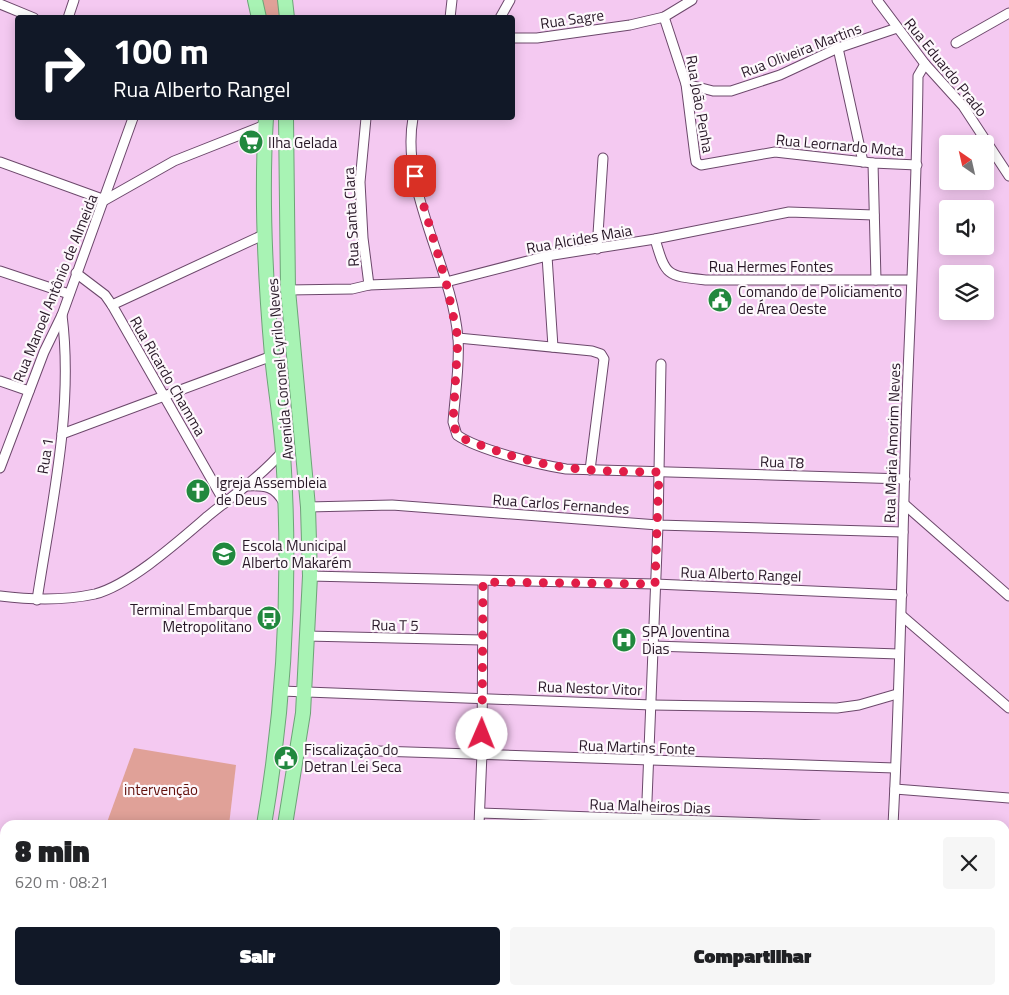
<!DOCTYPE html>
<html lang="pt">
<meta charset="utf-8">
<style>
body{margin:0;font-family:"Titillium Web",sans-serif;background:#f6f6f6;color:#202124;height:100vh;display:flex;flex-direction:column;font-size:19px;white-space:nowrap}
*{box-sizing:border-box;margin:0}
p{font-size:16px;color:#757577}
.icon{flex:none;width:28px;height:28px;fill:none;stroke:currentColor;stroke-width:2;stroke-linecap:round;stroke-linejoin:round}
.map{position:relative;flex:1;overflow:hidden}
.sheet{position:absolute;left:0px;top:820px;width:1010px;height:175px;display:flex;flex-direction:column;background:#fff;border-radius:15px 15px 0 0;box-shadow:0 2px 12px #0003}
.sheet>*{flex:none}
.hud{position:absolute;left:15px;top:15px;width:500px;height:105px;border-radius:5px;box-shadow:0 2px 12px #0003;background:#111827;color:#fff;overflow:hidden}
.needle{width:32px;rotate:326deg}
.tools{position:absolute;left:939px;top:135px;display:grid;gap:10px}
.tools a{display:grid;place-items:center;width:55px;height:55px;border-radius:5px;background:#fff;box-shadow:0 2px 12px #0003;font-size:25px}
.pin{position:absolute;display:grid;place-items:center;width:42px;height:42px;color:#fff;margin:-21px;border-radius:10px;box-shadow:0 2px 8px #0006}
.me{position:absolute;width:55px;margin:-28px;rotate:1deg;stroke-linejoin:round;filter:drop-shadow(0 0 4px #0008)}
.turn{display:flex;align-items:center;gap:18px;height:105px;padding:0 15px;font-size:22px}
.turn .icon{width:65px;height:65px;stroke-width:2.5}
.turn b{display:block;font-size:35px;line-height:42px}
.round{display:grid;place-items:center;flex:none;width:52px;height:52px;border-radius:5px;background:#f6f6f6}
.headline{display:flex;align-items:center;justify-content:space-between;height:85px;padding:0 15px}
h1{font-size:30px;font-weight:800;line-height:38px}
.primary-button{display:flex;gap:10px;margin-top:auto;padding:10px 15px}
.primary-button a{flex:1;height:58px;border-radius:5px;background:#111827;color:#fff;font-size:20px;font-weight:800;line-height:58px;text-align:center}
.primary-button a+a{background:#f6f6f6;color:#202124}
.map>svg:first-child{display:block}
.green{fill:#e0a198}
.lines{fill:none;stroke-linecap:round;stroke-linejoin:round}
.minor-casing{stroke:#6c486b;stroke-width:11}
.trunk-casing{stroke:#6da477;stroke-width:16}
.minor{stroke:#fff;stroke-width:9}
.trunk{stroke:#a8f3b4;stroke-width:14}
.route{stroke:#e11d48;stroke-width:9;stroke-dasharray:0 16.2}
.labels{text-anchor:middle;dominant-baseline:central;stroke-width:4.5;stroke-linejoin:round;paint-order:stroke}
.street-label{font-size:15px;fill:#271726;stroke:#fdf8fc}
.poi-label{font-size:15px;fill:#271726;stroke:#fdf8fc;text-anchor:start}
.park-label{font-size:15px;fill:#620f0b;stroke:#fdf8fc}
</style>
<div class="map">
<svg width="1009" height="995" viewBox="0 0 1009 995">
<rect width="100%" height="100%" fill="#f4c9f1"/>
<g class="green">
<polygon points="260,0 278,0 279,17 264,17"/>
<polygon points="134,748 236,765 229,825 106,825"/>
<polygon points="44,990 209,990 209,995 42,995"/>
</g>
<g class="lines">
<defs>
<g id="minor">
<polyline points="877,0 925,64 963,106 1009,176"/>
<polyline points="0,4 34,18"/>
<polyline points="664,17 686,84 695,156 696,162 701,165 775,152 873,163 917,165"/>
<polyline points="68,18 74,0"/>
<polyline points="450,18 452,0"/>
<polyline points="500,18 510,0"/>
<polyline points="512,38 537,38 630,25 664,17 692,0"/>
<polyline points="956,43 1009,13"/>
<polyline points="838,48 863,162"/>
<polyline points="686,84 713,91 731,91 780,75 838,48 897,28"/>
<polyline points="366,118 360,182 363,238 369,285"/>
<path d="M413 118C400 190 452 266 458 338 460 365 455 395 453 422L457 435C478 450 540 465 566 469L905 479"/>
<polyline points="0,162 105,200 174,161 265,125"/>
<polyline points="873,163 876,280"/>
<path d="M655 239C666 277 667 276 707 280H911"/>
<polyline points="597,249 603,158"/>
<polyline points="547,256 553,347"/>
<polyline points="0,271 69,294"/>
<polyline points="76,273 105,295 112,305 225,503"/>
<polyline points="288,290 352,289 369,285 446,282 547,256 655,239 789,212 874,215"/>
<polyline points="112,305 263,235"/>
<polyline points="458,338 592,351 601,354 604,359 590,470"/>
<polyline points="0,381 29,391"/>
<polyline points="62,434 272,356"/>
<polyline points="0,468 44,352 62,315 133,118"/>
<path d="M247 486C265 485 275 486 284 503"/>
<polyline points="904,504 1009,596"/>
<polyline points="308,507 392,505 658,525 903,532"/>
<polyline points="310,576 655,584 902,595"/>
<path d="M0 596C32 600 63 601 95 594 130 585 180 540 208 516 234 495 261 476 283 451"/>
<path d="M37 600C51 507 74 410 62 315"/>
<polyline points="902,616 1009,708"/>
<polyline points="306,636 482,640"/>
<polyline points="653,646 899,654"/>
<polyline points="281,691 652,705 837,708 859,705 897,694"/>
<polyline points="378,751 895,768"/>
<polyline points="895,789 1009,798"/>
<polyline points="480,813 819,825"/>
<polyline points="479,825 482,753 483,582"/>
<polyline points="646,825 658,525 661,364"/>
<path d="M893 825C900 692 902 559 906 426 910 309 917 192 918 76L925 64"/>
<polyline points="1005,907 1009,907"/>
<polyline points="641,995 641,990"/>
<polyline points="730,995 730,990"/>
<polyline points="812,995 812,990"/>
<polyline points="885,995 885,990"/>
</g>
<g id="trunk">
<polyline points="255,0 259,18"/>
<polyline points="285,0 287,18"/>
<path d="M264 825C285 702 291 577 283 453 281 420 275 388 272 355 265 276 261 197 266 118"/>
<polyline points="285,825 303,713 310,576 308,507 288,290 286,118"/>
<polyline points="235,995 236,990"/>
<polyline points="256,995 257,990"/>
</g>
</defs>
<use href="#minor" class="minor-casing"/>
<use href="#trunk" class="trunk-casing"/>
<use href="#minor" class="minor"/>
<use href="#trunk" class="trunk"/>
</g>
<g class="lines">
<path class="route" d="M415 176 446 282 458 338 453 422 457 435C466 441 478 444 489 448 547 470 598 472 659 472L655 584 483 582 482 734"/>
</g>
<defs>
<symbol id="supermarket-disc" viewBox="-11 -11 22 22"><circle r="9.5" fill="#21883e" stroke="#fdf8fc"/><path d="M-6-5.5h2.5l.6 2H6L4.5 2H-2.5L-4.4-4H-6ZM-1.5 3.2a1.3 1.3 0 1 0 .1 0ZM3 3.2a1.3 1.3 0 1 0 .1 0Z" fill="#fff"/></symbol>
<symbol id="civic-disc" viewBox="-11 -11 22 22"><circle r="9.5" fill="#21883e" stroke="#fdf8fc"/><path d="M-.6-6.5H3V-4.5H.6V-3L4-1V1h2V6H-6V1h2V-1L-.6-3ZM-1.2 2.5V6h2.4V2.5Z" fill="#fff"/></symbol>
<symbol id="church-disc" viewBox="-11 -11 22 22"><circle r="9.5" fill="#21883e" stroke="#fdf8fc"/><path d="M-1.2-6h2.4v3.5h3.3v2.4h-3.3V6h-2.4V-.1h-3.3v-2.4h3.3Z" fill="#fff"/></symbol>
<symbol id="school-disc" viewBox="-11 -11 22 22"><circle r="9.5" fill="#21883e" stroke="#fdf8fc"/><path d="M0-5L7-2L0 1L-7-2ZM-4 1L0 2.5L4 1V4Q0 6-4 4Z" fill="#fff"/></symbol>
<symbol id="bus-disc" viewBox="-11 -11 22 22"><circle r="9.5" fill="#21883e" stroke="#fdf8fc"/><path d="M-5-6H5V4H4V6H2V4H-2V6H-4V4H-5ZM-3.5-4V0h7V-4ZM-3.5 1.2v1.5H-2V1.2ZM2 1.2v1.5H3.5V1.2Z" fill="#fff"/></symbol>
<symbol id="hospital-disc" viewBox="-11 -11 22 22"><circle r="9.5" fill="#21883e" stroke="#fdf8fc"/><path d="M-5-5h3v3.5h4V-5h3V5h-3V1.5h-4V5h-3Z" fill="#fff"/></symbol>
</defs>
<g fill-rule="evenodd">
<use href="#supermarket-disc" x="237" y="128" width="28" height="28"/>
<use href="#civic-disc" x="706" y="286" width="28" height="28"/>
<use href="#church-disc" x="184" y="477" width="28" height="28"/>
<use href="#school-disc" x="210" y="540" width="28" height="28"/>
<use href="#bus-disc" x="255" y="604" width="28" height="28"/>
<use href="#hospital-disc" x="610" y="626" width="28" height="28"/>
<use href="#civic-disc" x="272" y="744" width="28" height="28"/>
</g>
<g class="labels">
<g class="street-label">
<text transform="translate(572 19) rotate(-8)">Rua Sagre</text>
<text transform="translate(801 50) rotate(-21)">Rua Oliveira Martins</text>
<text transform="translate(946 67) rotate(51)">Rua Eduardo Prado</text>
<text transform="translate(700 104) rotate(80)">Rua João Penha</text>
<text transform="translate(840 145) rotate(5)">Rua Leornardo Mota</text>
<text transform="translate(351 217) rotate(-93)">Rua Santa Clara</text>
<text transform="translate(579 239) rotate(-10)">Rua Alcides Maia</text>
<text x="771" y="266">Rua Hermes Fontes</text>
<text transform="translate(55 288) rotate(-68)">Rua Manoel Antônio de Almeida</text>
<text transform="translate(280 369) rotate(-95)">Avenida Coronel Cyrilo Neves</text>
<text transform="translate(168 376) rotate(60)">Rua Ricardo Chamma</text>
<text transform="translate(892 443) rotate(-88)">Rua Maria Amorim Neves</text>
<text transform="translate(45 456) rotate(-81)">Rua 1</text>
<text transform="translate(782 462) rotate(2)">Rua T8</text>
<text transform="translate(561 504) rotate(4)">Rua Carlos Fernandes</text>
<text transform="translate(741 574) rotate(2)">Rua Alberto Rangel</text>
<text transform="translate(395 625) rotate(1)">Rua T 5</text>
<text transform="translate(590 688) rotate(2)">Rua Nestor Vitor</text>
<text transform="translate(637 747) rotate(2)">Rua Martins Fonte</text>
<text transform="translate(650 806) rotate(2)">Rua Malheiros Dias</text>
</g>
<g class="poi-label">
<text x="268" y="142">Ilha Gelada</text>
<text x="738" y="291">Comando de Policiamento<tspan x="738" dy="17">de Área Oeste</tspan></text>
<text x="216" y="482">Igreja Assembleia<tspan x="216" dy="17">de Deus</tspan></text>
<text x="242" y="545">Escola Municipal<tspan x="242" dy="17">Alberto Makarém</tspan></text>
<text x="252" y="609" text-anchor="end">Terminal Embarque<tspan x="252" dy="17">Metropolitano</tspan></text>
<text x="642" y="631">SPA Joventina<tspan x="642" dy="17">Dias</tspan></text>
<text x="304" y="749">Fiscalização do<tspan x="304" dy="17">Detran Lei Seca</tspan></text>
</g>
<g class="park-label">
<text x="161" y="789">intervenção</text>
</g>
</g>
</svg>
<div class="tools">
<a><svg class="needle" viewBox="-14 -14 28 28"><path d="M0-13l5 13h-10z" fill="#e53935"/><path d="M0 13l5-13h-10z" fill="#757577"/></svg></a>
<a><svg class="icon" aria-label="sound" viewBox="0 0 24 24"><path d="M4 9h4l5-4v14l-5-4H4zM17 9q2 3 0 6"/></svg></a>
<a><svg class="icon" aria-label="layers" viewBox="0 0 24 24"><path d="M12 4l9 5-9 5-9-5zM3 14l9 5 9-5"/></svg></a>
</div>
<div class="pin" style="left:415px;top:176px;background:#d93025"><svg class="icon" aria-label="arrive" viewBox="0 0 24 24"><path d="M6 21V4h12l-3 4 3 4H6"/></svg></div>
<svg class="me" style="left:482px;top:734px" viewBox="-20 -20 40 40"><circle r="19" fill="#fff"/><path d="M0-13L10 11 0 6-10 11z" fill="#e11d48"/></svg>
<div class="hud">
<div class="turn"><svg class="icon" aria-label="right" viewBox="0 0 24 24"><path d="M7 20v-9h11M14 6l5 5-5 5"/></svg><div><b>100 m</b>Rua Alberto Rangel</div></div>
</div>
<section class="sheet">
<div class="headline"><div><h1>8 min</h1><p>620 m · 08:21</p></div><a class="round"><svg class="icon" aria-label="close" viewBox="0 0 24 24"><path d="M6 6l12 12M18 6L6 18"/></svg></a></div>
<div class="primary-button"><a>Sair</a><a>Compartilhar</a></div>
</section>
</div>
